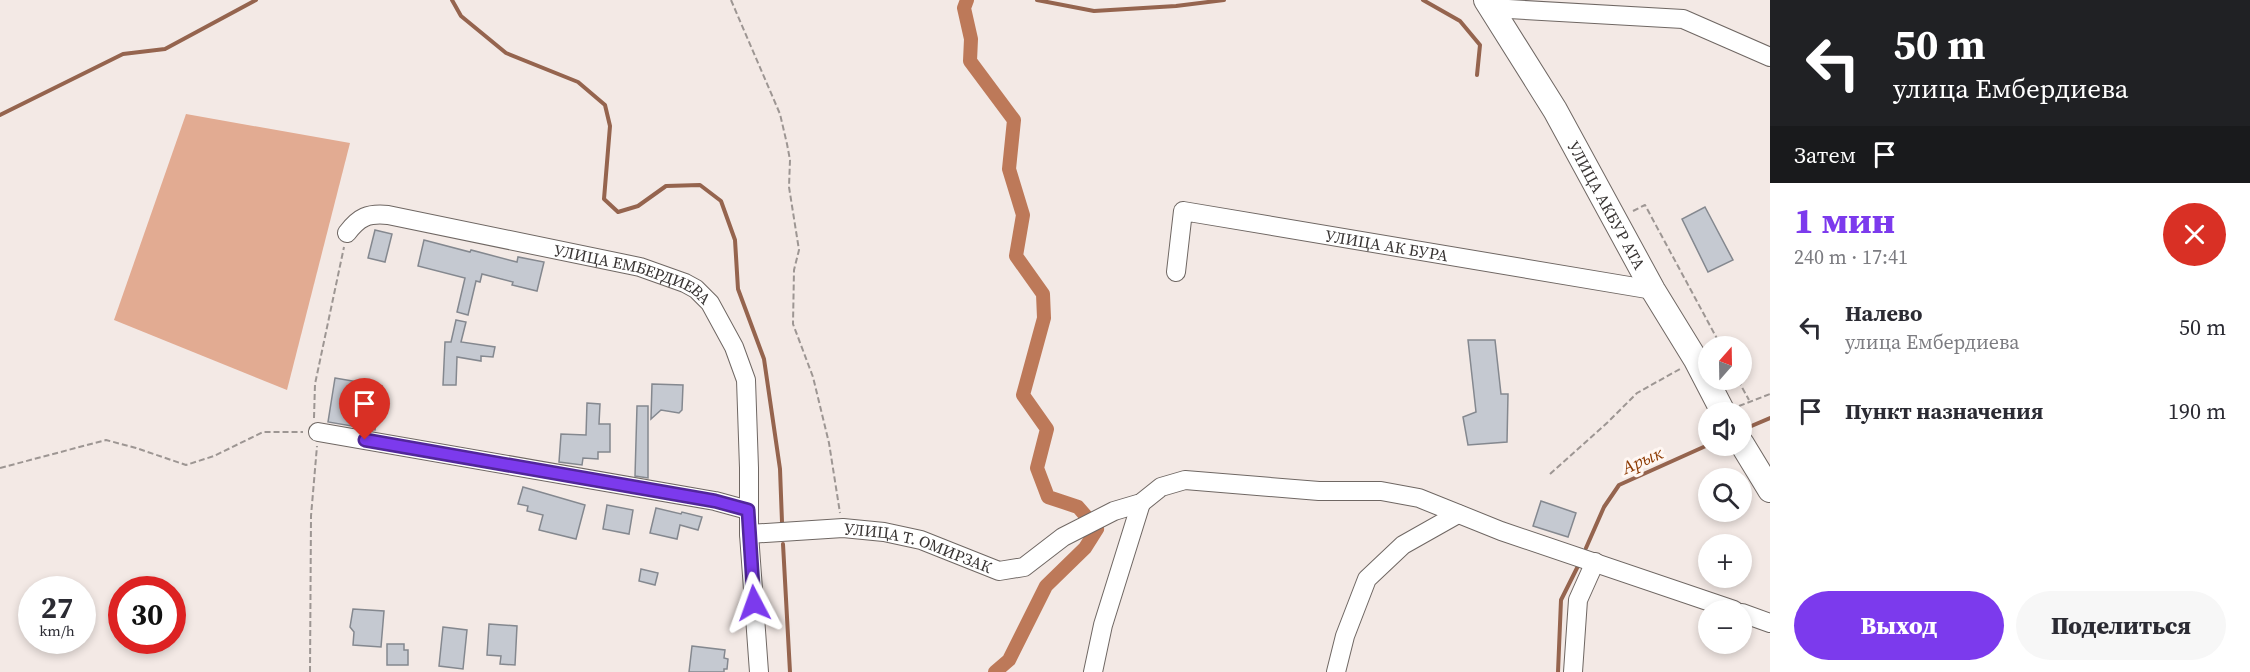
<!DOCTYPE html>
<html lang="ru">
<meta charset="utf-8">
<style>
body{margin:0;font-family:"Source Serif 4",serif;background:#f7f7f7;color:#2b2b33;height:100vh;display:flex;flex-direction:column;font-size:22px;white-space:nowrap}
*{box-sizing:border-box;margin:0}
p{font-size:20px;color:#7c7c81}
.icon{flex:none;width:33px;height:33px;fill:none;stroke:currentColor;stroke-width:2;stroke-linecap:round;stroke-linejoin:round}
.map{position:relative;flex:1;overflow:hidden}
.drawer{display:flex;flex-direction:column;background:#fff;width:480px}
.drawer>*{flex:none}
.top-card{background:#202124;color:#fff;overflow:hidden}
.needle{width:39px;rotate:20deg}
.buttons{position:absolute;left:1698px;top:336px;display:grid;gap:12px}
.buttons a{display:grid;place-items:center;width:54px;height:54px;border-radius:50%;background:#fff;box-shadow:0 3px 9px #0003;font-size:30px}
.speed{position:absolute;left:18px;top:576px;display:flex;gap:12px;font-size:30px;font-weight:700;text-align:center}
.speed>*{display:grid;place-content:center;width:78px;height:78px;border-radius:50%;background:#fff;box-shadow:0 3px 9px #0003;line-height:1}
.speed small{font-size:15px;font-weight:400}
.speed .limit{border:9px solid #d22;background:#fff;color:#111}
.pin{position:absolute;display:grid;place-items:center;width:51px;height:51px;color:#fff;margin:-62px -26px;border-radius:50% 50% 50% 0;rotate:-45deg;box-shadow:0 0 6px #0007}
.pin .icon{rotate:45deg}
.me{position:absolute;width:66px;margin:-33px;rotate:356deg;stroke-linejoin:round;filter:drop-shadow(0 0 4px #0008)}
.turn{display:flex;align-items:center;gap:21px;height:126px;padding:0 24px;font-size:27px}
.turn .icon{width:78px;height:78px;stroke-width:2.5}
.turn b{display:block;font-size:42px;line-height:51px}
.then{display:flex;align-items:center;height:57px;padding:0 24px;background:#0003;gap:12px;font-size:22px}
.round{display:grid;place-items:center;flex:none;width:63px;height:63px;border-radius:32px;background:#f7f7f7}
.headline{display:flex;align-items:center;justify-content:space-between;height:102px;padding:0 24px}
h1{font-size:36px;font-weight:800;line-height:45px;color:#7c3aed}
.primary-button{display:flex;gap:12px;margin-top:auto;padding:12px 24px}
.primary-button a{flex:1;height:69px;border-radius:36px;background:#7c3aed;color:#fff;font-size:24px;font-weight:800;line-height:69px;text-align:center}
.primary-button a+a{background:#f7f7f7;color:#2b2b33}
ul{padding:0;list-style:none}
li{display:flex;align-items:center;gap:18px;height:84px;padding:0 24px}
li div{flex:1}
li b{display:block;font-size:22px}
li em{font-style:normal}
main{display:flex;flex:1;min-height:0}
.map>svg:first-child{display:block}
.green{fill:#e2ab92}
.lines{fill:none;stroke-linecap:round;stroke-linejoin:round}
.stream{stroke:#95644e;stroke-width:4}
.canal{stroke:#bd7959;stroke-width:14}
.building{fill:#c5c9d1;stroke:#84888f;stroke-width:1.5}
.minor-casing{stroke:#6f6763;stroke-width:20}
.major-casing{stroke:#6f6763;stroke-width:26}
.path{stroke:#9d9693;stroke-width:2;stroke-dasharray:6 3;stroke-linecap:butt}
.minor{stroke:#fff;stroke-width:18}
.major{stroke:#fff;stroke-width:24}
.route-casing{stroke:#51269a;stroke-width:15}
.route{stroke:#7c3aed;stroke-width:10}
.labels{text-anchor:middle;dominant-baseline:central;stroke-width:6;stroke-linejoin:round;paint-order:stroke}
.street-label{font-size:16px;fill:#383433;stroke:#fff7f3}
.water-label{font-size:18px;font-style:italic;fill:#8d3a02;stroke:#fff7f3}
</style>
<main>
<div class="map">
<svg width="1770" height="672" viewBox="0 0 1770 672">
<rect width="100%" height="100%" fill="#f3e9e5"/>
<polygon class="green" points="186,114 350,143 287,390 114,320"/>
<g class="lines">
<g class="stream">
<polyline points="452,0 461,16 506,53 578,82 605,105 610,126 604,199 618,212 638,206 666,186 700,185 721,201 735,240 738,289 764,359 780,469 782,522"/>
<polyline points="1037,0 1094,11 1176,6 1224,0"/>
<polyline points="1423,0 1460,21 1480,45 1477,75"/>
<polyline points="0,115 123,54 165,49 256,0"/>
<polyline points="1742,430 1770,418"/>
<polyline points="783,544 790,672"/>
<polyline points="1586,548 1604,507 1619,485 1708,445"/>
<polyline points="1558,672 1561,600 1578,566"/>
</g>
<polyline class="canal" points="967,0 964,8 971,39 970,61 1014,120 1009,169 1023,215 1016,256 1043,294 1044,318 1023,395 1047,429 1037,468 1048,497 1078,507 1097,529 1085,548 1046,586 1009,660 995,672"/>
</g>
<g class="building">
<polygon points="1705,207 1733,260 1708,272 1682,219"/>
<polygon points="375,230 392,234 385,262 368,258"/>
<polygon points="424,240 470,252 471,250 517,262 518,257 544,262 537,291 512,285 513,282 482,274 480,282 476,281 468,315 457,312 465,278 418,266"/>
<polygon points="456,320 466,322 461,342 495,347 493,357 481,356 481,361 457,357 456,385 443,385 445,342 451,342"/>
<polygon points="1468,340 1495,340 1501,394 1508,394 1507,442 1468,445 1463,417 1476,412"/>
<polygon points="335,378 382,386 380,396 384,401 379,404 375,430 328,422"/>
<polygon points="652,384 683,385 682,410 679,413 661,410 651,419"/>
<polygon points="587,403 600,404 599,424 610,424 610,452 598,452 598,459 583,458 582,465 559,462 561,434 586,435"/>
<polygon points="637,406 648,406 648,478 635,476"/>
<polygon points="523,487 585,505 576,539 539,530 543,515 527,511 528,506 518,504"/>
<polygon points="1541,501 1576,513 1568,537 1533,526"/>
<polygon points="607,505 633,510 629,534 603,529"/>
<polygon points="656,508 681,514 682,512 702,517 698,530 680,525 677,539 650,533"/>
<polygon points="641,569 658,573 655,585 639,581"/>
<polygon points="353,609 384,611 381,647 353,645 354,632 350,627"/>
<polygon points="489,624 517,626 515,665 500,664 501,656 487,655"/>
<polygon points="443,627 467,630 463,669 439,666"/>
<polygon points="387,644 404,644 404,650 408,650 408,665 387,665"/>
<polygon points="692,646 725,650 724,658 728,659 727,669 724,669 724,672 689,672"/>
</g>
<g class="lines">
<defs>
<g id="minor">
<polyline points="1491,8 1683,19 1770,57"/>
<path id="s1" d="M347 233C359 217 368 213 388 215L640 267 685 283 696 289 710 303 734 347 746 380 749 468V534L759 672"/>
<path id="s2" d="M1176 272 1183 211 1653 290"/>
<polyline points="318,432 715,501 748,510"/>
<path id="s3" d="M749 534 843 528 884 532 921 540 999 571 1024 567 1063 537 1114 511 1141 503 1161 487 1185 480 1319 491H1381L1419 498 1501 531 1734 610"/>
<polyline points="1742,613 1770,623"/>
<polyline points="1093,672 1103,625 1141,503"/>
<polyline points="1336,672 1345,636 1367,579 1403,545 1458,514"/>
<polyline points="1573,672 1578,600 1595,562"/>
</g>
<g id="major">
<path id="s4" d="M1486 0 1555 110 1653 290 1696 360 1723 412"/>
<polyline points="1742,444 1770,490"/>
</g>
</defs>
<use href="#minor" class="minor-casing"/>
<use href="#major" class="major-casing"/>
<g class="path">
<polyline points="731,0 780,114 787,144 790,160 789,187 799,250 794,270 793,324 813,377 829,443 840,513"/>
<polyline points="1633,211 1645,205 1721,346"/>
<polyline points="1738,380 1749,400"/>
<polyline points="1739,406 1770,394"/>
<polyline points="314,418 315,384 344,247"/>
<polyline points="0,468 106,440 136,448 186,465 214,456 263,432 303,432"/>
<polyline points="1550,474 1608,422 1637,393 1680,369"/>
<polyline points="310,672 311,516 317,446"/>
</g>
<use href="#minor" class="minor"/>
<use href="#major" class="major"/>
</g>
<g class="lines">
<defs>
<polyline id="route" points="365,440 715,501 748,510 754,603"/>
</defs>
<use href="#route" class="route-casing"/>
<use href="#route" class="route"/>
</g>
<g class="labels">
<g class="street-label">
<text stroke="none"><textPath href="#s4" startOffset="238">УЛИЦА АКБУР АТА</textPath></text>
<text stroke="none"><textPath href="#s2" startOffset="268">УЛИЦА АК БУРА</textPath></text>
<text stroke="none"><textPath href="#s1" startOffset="300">УЛИЦА ЕМБЕРДИЕВА</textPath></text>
<text stroke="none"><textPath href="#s3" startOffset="172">УЛИЦА Т. ОМИРЗАК</textPath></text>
</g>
<g class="water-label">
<text transform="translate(1642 460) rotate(-24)">Арык</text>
</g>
</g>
</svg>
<div class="buttons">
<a><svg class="needle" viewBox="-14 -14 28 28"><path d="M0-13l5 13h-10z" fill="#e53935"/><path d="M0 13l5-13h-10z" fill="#7c7c81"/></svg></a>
<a><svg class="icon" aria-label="sound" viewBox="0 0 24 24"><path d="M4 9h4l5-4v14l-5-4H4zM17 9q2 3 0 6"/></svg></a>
<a><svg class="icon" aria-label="search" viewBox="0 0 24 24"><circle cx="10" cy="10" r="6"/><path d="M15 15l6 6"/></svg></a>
<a>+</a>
<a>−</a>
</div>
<div class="speed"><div>27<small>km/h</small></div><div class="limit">30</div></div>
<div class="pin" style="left:365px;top:440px;background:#d93025"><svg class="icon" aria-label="arrive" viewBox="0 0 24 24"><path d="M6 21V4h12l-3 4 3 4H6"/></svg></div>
<svg class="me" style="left:754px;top:603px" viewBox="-20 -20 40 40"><path d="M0-17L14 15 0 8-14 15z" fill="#7c3aed" stroke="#fff" stroke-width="4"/></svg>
</div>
<section class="drawer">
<div class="top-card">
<div class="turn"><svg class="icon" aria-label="left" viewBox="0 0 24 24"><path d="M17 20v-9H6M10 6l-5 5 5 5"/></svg><div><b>50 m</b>улица Ембердиева</div></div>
<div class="then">Затем<svg class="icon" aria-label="arrive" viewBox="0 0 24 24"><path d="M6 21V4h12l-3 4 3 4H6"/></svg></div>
</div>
<div class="headline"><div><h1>1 мин</h1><p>240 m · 17:41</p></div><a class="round" style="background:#d93025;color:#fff"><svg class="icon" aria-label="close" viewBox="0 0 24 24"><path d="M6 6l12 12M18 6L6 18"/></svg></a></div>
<ul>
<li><svg class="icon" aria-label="left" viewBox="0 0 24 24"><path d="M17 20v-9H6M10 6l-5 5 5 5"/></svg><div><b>Налево</b><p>улица Ембердиева</p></div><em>50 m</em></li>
<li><svg class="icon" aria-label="arrive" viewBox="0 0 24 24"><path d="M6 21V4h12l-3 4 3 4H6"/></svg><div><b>Пункт назначения</b></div><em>190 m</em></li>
</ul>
<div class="primary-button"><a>Выход</a><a>Поделиться</a></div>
</section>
</main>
